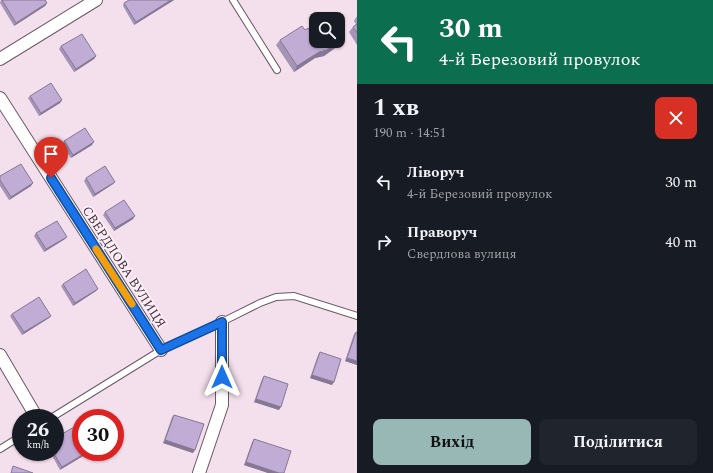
<!DOCTYPE html>
<html lang="uk">
<meta charset="utf-8">
<style>
body{margin:0;font-family:Spectral,serif;background:#20242c;color:#f1f3f6;height:100vh;display:flex;flex-direction:column;font-size:15px;white-space:nowrap}
*{box-sizing:border-box;margin:0}
p{font-size:13px;color:#9ea1a6}
.icon{flex:none;width:22px;height:22px;fill:none;stroke:currentColor;stroke-width:2;stroke-linecap:round;stroke-linejoin:round}
.map{position:relative;flex:1;overflow:hidden}
.panel{display:flex;flex-direction:column;background:#171b24;width:356px}
.panel>*{flex:none}
.hud{background:#0b6e4f;color:#fff;overflow:hidden}
.buttons{position:absolute;left:309px;top:12px;display:grid;gap:8px}
.buttons a{display:grid;place-items:center;width:36px;height:36px;border-radius:8px;background:#171b24;box-shadow:0 1px 3px #0004;font-size:20px}
.speed{position:absolute;left:12px;top:409px;display:flex;gap:8px;font-size:20px;font-weight:700;text-align:center}
.speed>*{display:grid;place-content:center;width:52px;height:52px;border-radius:50%;background:#171b24;box-shadow:0 1px 3px #0004;line-height:1}
.speed small{font-size:10px;font-weight:400}
.speed .limit{border:6px solid #d22;background:#fff;color:#111}
.pin{position:absolute;display:grid;place-items:center;width:34px;height:34px;color:#fff;margin:-41px -17px;border-radius:50% 50% 50% 0;rotate:-45deg;box-shadow:0 0 4px #0007}
.pin .icon{rotate:45deg}
.me{position:absolute;width:44px;margin:-22px;rotate:0deg;stroke-linejoin:round;filter:drop-shadow(0 0 3px #0008)}
.turn{display:flex;align-items:center;gap:14px;height:84px;padding:0 16px;font-size:18px}
.turn .icon{width:52px;height:52px;stroke-width:2.5}
.turn b{display:block;font-size:28px;line-height:34px}
.round{display:grid;place-items:center;flex:none;width:42px;height:42px;border-radius:8px;background:#20242c}
.overview{display:flex;align-items:center;justify-content:space-between;height:68px;padding:0 16px}
h1{font-size:24px;font-weight:700;line-height:30px}
.button{display:flex;gap:8px;margin-top:auto;padding:8px 16px}
.button a{flex:1;height:46px;border-radius:8px;background:#97b8b5;color:#111;font-size:16px;font-weight:700;line-height:46px;text-align:center}
.button a+a{background:#20242c;color:#f1f3f6}
ul{padding:0;list-style:none}
li{display:flex;align-items:center;gap:12px;height:60px;padding:0 16px}
li div{flex:1}
li b{display:block;font-size:15px}
li em{font-style:normal}
main{display:flex;flex:1;min-height:0}
.map>svg:first-child{display:block}
.lines{fill:none;stroke-linecap:round;stroke-linejoin:round}
.service-casing{stroke:#6b5965;stroke-width:8}
.minor-casing{stroke:#6b5965;stroke-width:14}
.service{stroke:#fff;stroke-width:6}
.minor{stroke:#fff;stroke-width:12}
.wall{fill:#a594b6}
.shaded-wall{fill:#867894}
.building{fill:#c0acd4;stroke:#867894}
.route-casing{stroke:#114b97;stroke-width:10}
.route{stroke:#1a73e8;stroke-width:7}
.slow{stroke:#f59e0b;stroke-width:7}
.labels{text-anchor:middle;dominant-baseline:central;stroke-width:3.5;stroke-linejoin:round;paint-order:stroke}
.street-label{font-size:13px;fill:#3d343a;stroke:#ffeef8}
</style>
<main>
<div class="map">
<svg width="357" height="473" viewBox="0 0 357 473">
<rect width="100%" height="100%" fill="#f4dfec"/>
<g class="lines">
<defs>
<g id="service">
<polyline points="233,0 277,70"/>
<polyline points="51,418 161,350 222,322 260,303 276,297 294,296 357,316"/>
<polyline points="0,449 21,436"/>
</g>
<g id="minor">
<polyline points="0,59 96,0"/>
<polyline points="0,98 161,350"/>
<polyline points="0,355 37,418"/>
<polyline points="199,473 222,405 222,322"/>
</g>
</defs>
<use href="#service" class="service-casing"/>
<use href="#minor" class="minor-casing"/>
<use href="#service" class="service"/>
<use href="#minor" class="minor"/>
</g>
<g class="wall">
<polygon points="1,0 45,0 47,3 45,6 14,26 0,3"/>
<polygon points="174,0 134,25 123,6 124,3"/>
<polygon points="357,16 357,45 349,32 353,27 356,24 354,21"/>
<polygon points="305,30 312,35 339,42 335,48 324,56 315,58 294,72 276,45 280,40"/>
<polygon points="61,46 96,56 94,59 74,72 59,49"/>
<polygon points="30,96 62,100 60,103 39,116 28,98"/>
<polygon points="64,141 92,145 71,158 62,144"/>
<polygon points="0,176 31,186 9,200 0,186"/>
<polygon points="86,178 113,184 93,197 84,181"/>
<polygon points="105,212 133,219 114,231 103,215"/>
<polygon points="36,233 65,239 44,252 34,236"/>
<polygon points="63,284 96,291 73,306 61,286"/>
<polygon points="12,314 51,316 49,318 22,335 10,316"/>
<polygon points="356,332 357,365 345,361 354,334"/>
<polygon points="320,352 332,385 310,378 318,355"/>
<polygon points="264,376 279,410 254,402 262,379"/>
<polygon points="174,415 193,453 163,443 172,417"/>
<polygon points="254,439 284,473 268,473 244,465 252,442"/>
<polygon points="50,452 81,452 60,470"/>
</g>
<g class="shaded-wall">
<polygon points="171,0 174,0 134,25 136,22"/>
<polygon points="47,3 45,6 14,26 16,23"/>
<polygon points="339,42 335,48 324,56 315,58 294,72 297,66 319,52"/>
<polygon points="96,56 94,59 74,72 76,69"/>
<polygon points="62,100 60,103 39,116 41,113"/>
<polygon points="94,142 92,145 71,158 73,155"/>
<polygon points="115,182 113,184 93,197 95,194"/>
<polygon points="33,183 31,186 9,200 11,197"/>
<polygon points="135,216 133,219 114,231 115,228"/>
<polygon points="67,237 65,239 44,252 46,249"/>
<polygon points="98,289 96,291 73,306 75,303"/>
<polygon points="51,316 49,318 22,335 24,332"/>
<polygon points="347,358 357,361 357,365 345,361"/>
<polygon points="312,375 334,382 332,385 310,378"/>
<polygon points="256,399 281,407 279,410 254,402"/>
<polygon points="165,440 195,450 193,453 163,443"/>
<polygon points="87,452 90,452 60,470 62,467"/>
<polygon points="246,462 279,473 268,473 244,465"/>
</g>
<g class="building">
<polygon points="2,0 45,0 47,3 16,23"/>
<polygon points="129,0 171,0 136,22 124,3"/>
<polygon points="357,24 357,33 353,27"/>
<polygon points="302,26 305,30 308,28 312,35 316,33 316,41 338,41 339,42 327,50 319,52 297,66 280,40"/>
<polygon points="82,34 96,56 76,69 61,46"/>
<polygon points="51,83 62,100 41,113 30,96"/>
<polygon points="85,128 94,142 73,155 64,141"/>
<polygon points="21,164 33,183 11,197 0,180 0,176"/>
<polygon points="105,166 115,182 95,194 86,178"/>
<polygon points="124,200 135,216 115,228 105,212"/>
<polygon points="57,221 67,237 46,249 36,233"/>
<polygon points="86,269 98,289 75,303 63,284"/>
<polygon points="39,297 51,316 24,332 12,314"/>
<polygon points="356,332 357,332 357,361 347,358"/>
<polygon points="320,352 341,359 334,382 312,375"/>
<polygon points="264,376 288,384 281,407 256,399"/>
<polygon points="174,415 204,424 195,450 165,440"/>
<polygon points="81,423 81,452 87,452 62,467 53,452 55,452 55,438"/>
<polygon points="254,439 291,451 284,473 279,473 246,462"/>
<polygon points="13,466 33,473 11,473"/>
</g>
<g class="lines">
<defs>
<polyline id="route" points="51,178 161,350 222,322 222,377"/>
</defs>
<use href="#route" class="route-casing"/>
<use href="#route" class="route"/>
<polyline class="slow" points="96,249 132,304"/>
</g>
<g class="labels">
<g class="street-label">
<text transform="translate(124 267) rotate(57)">СВЕРДЛОВА ВУЛИЦЯ</text>
</g>
</g>
</svg>
<div class="buttons">
<a><svg class="icon" aria-label="search" viewBox="0 0 24 24"><circle cx="10" cy="10" r="6"/><path d="M15 15l6 6"/></svg></a>
</div>
<div class="speed"><div>26<small>km/h</small></div><div class="limit">30</div></div>
<div class="pin" style="left:51px;top:178px;background:#d93025"><svg class="icon" aria-label="arrive" viewBox="0 0 24 24"><path d="M6 21V4h12l-3 4 3 4H6"/></svg></div>
<svg class="me" style="left:222px;top:377px" viewBox="-20 -20 40 40"><path d="M0-17L14 15 0 8-14 15z" fill="#1a73e8" stroke="#fff" stroke-width="4"/></svg>
</div>
<section class="panel">
<div class="hud">
<div class="turn"><svg class="icon" aria-label="left" viewBox="0 0 24 24"><path d="M17 20v-9H6M10 6l-5 5 5 5"/></svg><div><b>30 m</b>4-й Березовий провулок</div></div>
</div>
<div class="overview"><div><h1>1 хв</h1><p>190 m · 14:51</p></div><a class="round" style="background:#d93025;color:#fff"><svg class="icon" aria-label="close" viewBox="0 0 24 24"><path d="M6 6l12 12M18 6L6 18"/></svg></a></div>
<ul>
<li><svg class="icon" aria-label="left" viewBox="0 0 24 24"><path d="M17 20v-9H6M10 6l-5 5 5 5"/></svg><div><b>Ліворуч</b><p>4-й Березовий провулок</p></div><em>30 m</em></li>
<li><svg class="icon" aria-label="right" viewBox="0 0 24 24"><path d="M7 20v-9h11M14 6l5 5-5 5"/></svg><div><b>Праворуч</b><p>Свердлова вулиця</p></div><em>40 m</em></li>
</ul>
<div class="button"><a>Вихід</a><a>Поділитися</a></div>
</section>
</main>
